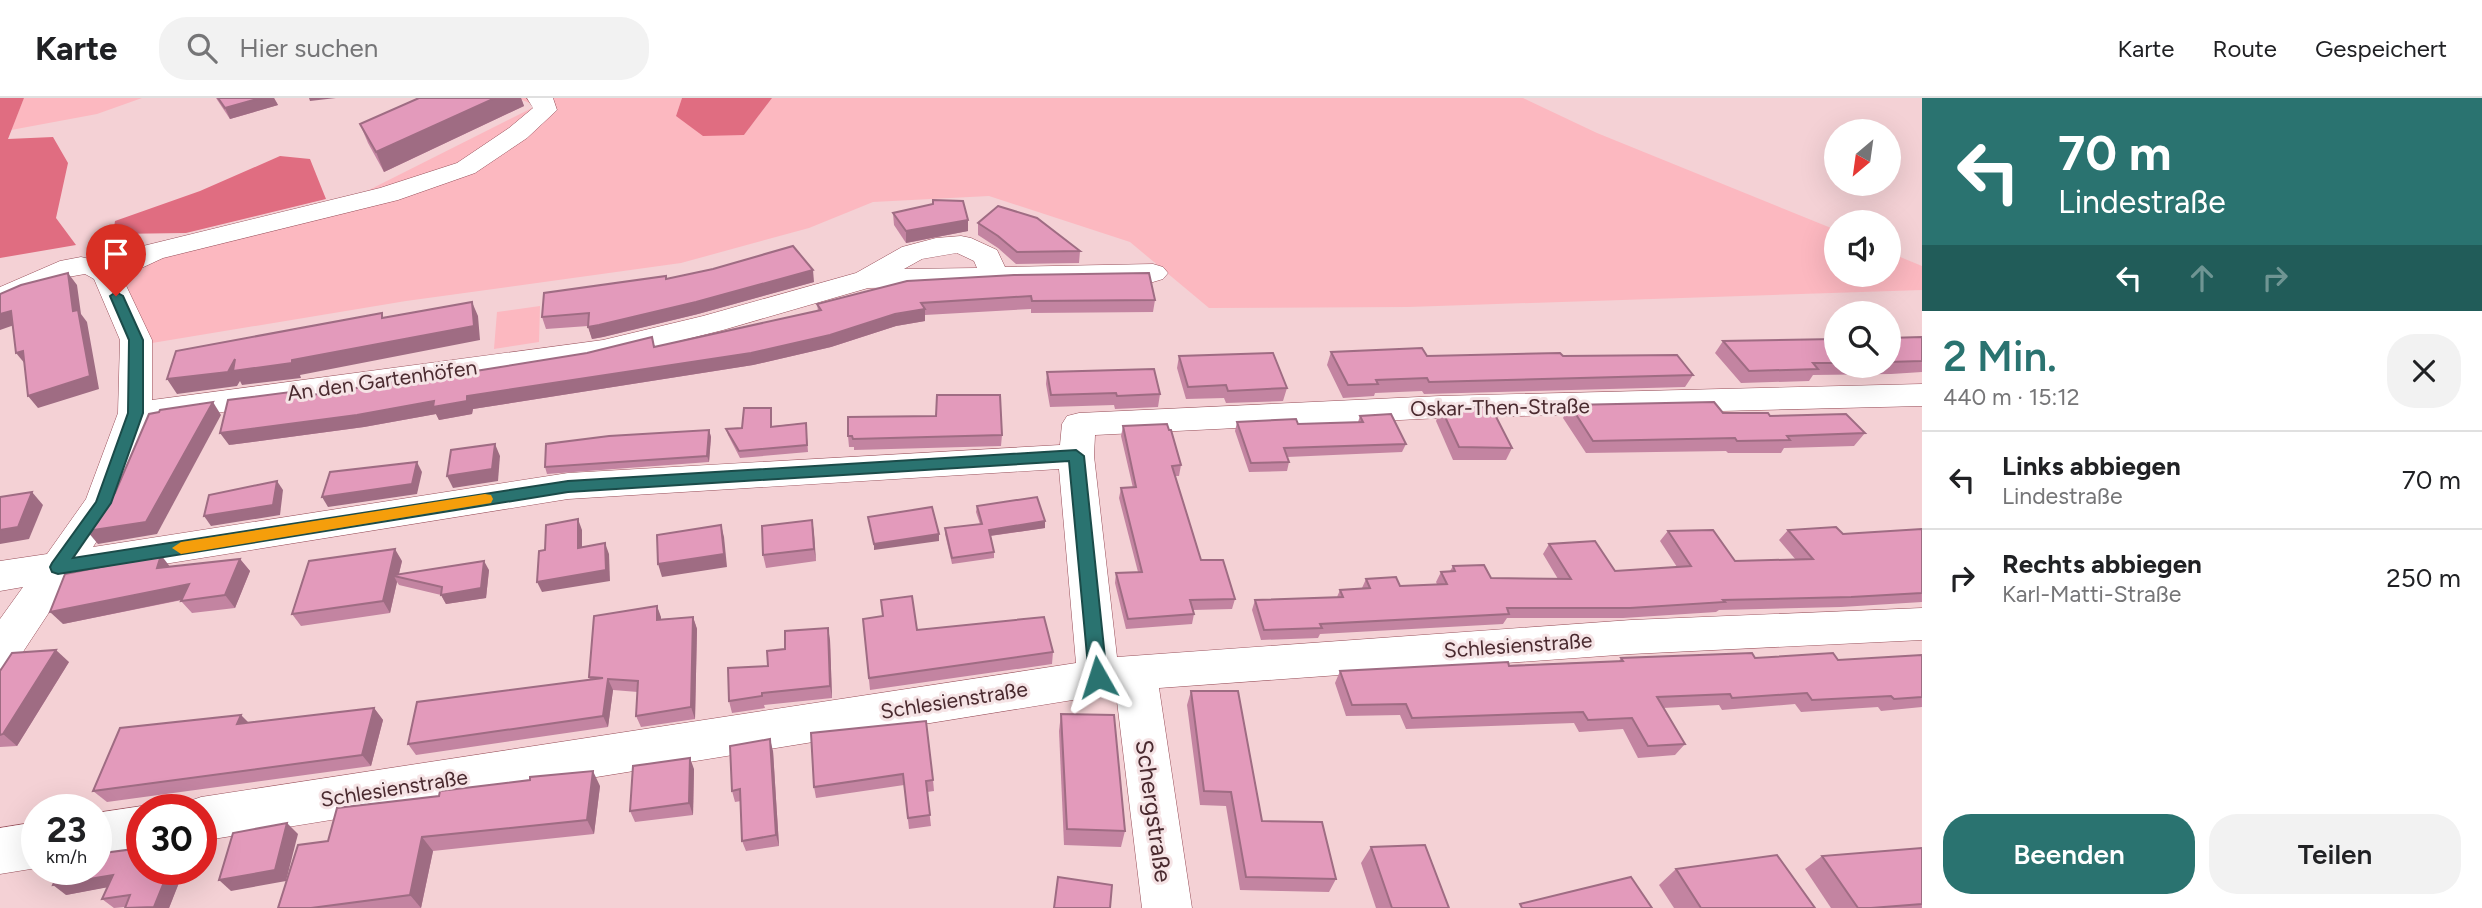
<!DOCTYPE html>
<html lang="de">
<meta charset="utf-8">
<style>
body{margin:0;font-family:Figtree,sans-serif;background:#f2f2f2;color:#202124;height:100vh;display:flex;flex-direction:column;font-size:26px;white-space:nowrap}
*{box-sizing:border-box;margin:0}
p{font-size:23px;color:#757577}
.icon{flex:none;width:38px;height:38px;fill:none;stroke:currentColor;stroke-width:2;stroke-linecap:round;stroke-linejoin:round}
.map{position:relative;flex:1;overflow:hidden}
.details{display:flex;flex-direction:column;background:#fff;width:560px}
.details>*{flex:none}
.top-card{background:#2a7370;color:#fff;overflow:hidden}
.needle{width:46px;rotate:209deg}
.buttons{position:absolute;left:1824px;top:21px;display:grid;gap:14px}
.buttons a{display:grid;place-items:center;width:77px;height:77px;border-radius:50%;background:#fff;box-shadow:0 7px 28px #0002;font-size:35px}
.speed{position:absolute;left:21px;top:696px;display:flex;gap:14px;font-size:35px;font-weight:700;text-align:center}
.speed>*{display:grid;place-content:center;width:91px;height:91px;border-radius:50%;background:#fff;box-shadow:0 7px 28px #0002;line-height:1}
.speed small{font-size:18px;font-weight:400}
.speed .limit{border:10px solid #d22;background:#fff;color:#111}
.pin{position:absolute;display:grid;place-items:center;width:60px;height:60px;color:#fff;margin:-72px -30px;border-radius:50% 50% 50% 0;rotate:-45deg;box-shadow:0 0 7px #0007}
.pin .icon{rotate:45deg}
.me{position:absolute;width:77px;margin:-38px;rotate:354deg;stroke-linejoin:round;filter:drop-shadow(0 0 5px #0008)}
.turn{display:flex;align-items:center;gap:24px;height:147px;padding:0 21px;font-size:32px}
.turn .icon{width:91px;height:91px;stroke-width:2.5}
.turn b{display:block;font-size:49px;line-height:60px}
.lanes{display:flex;align-items:center;height:66px;padding:0 21px;background:#0003;justify-content:center;gap:35px;direction:ltr}
.lanes .off{opacity:.35}
.round{display:grid;place-items:center;flex:none;width:74px;height:74px;border-radius:28px;background:#f2f2f2}
.headline{display:flex;align-items:center;justify-content:space-between;height:119px;padding:0 21px}
h1{font-size:42px;font-weight:600;line-height:52px;color:#2a7370}
.primary-button{display:flex;gap:14px;margin-top:auto;padding:14px 21px}
.primary-button a{flex:1;height:80px;border-radius:28px;background:#2a7370;color:#fff;font-size:28px;font-weight:600;line-height:80px;text-align:center}
.primary-button a+a{background:#f2f2f2;color:#202124}
ul{padding:0;list-style:none}
li{display:flex;align-items:center;gap:21px;height:98px;padding:0 21px;border-top:2px solid #e0e0e0}
li div{flex:1}
li b{display:block;font-size:26px}
li em{font-style:normal}
header{display:flex;align-items:center;gap:42px;box-sizing:border-box;height:98px;padding:0 35px;background:#fff;border-bottom:2px solid #e0e0e0}
header strong{font-size:33px}
nav{display:flex;gap:38px;margin-inline-start:auto;font-size:24px}
.search{width:490px;height:63px;background:#f2f2f2;display:flex;align-items:center;gap:18px;box-sizing:border-box;padding:0 24px;border-radius:28px;color:#757577;font-size:26px}
main{display:flex;flex:1;min-height:0}
.map>svg:first-child{display:block}
.green{fill:#fcb8c0}
.forest{fill:#e06d81}
.lines{fill:none;stroke-linecap:round;stroke-linejoin:round}
.minor-casing{stroke:#974e59;stroke-width:1}
.minor{fill:#fff;fill-rule:evenodd}
.wall{fill:#c384a1}
.shaded-wall{fill:#9f6c83}
.building{fill:#e39abb;stroke:#9f6c83;stroke-width:2}
.route{fill:#2a7370;stroke:#1b4b49;stroke-width:2}
.slow{fill:#f59e0b}
.labels{text-anchor:middle;dominant-baseline:central;stroke-width:6;stroke-linejoin:round;paint-order:stroke}
.street-label{font-size:21px;fill:#4a2a2f;stroke:#f5e3e5}
.near-street-label{font-size:24px;fill:#4a2a2f;stroke:#f5e3e5}
</style>
<header>
<strong>Karte</strong>
<div class="search"><svg class="icon" aria-label="search" viewBox="0 0 24 24"><circle cx="10" cy="10" r="6"/><path d="M15 15l6 6"/></svg>Hier suchen</div>
<nav><a>Karte</a><a>Route</a><a>Gespeichert</a></nav>
</header>
<main>
<div class="map">
<svg width="1922" height="810" viewBox="0 0 1922 810">
<rect width="100%" height="100%" fill="#f4d1d5"/>
<g class="green">
<polygon points="24,0 142,0 97,16 11,32"/>
<polygon points="518,0 682,0 676,18 744,37 772,0 1523,0 1597,35 1836,132 1836,177 1888,177 1888,154 1922,168 1922,192 1408,209 1209,210 1130,144 989,98 873,104 809,130 681,165 406,203 146,246 111,170 361,96 536,8"/>
<polygon points="540,208 539,244 494,251 497,214"/>
</g>
<g class="forest">
<polygon points="0,0 24,0 8,41 53,39 68,65 56,120 76,147 0,160"/>
<polygon points="682,0 772,0 744,37 703,38 676,18"/>
<polygon points="280,58 310,61 326,101 186,135 113,136 115,123 200,93"/>
</g>
<g class="lines">
<defs>
<g id="minor">
<path d="M527 0H553L557 12 527 40 475 75 398 102 163 160 122 179 152 242V302L603 242 703 218 856 175 902 149 936 140 961 138 971 140 997 152 1005 169 1153 166 1163 169 1168 175 1163 181 1153 184 868 190 723 232 603 262 149 324 121 405 93 449 568 375 1060 347 1062 326 1067 318 1079 315 1440 298 1922 286V308L1440 320 1095 337 1094 358 1117 559 1631 522 1922 510V542L1631 556 1159 590 1192 810H1142L1116 595 201 743V712H181L184 705 201 699 1076 565 1059 371 568 401 71 481 15 566 0 571V521L23 489 0 493V463L47 456 86 401 118 315 120 242 94 181 85 176 68 179 0 210V189L60 163 81 159 107 165 143 148 380 90 457 65 509 30 533 10ZM957 155 974 163 977 170 904 171 922 161Z"/>
<polygon points="142,708 154,712 142,712 142,752 96,760 96,715"/>
<polygon points="37,724 37,770 0,776 0,730"/>
</g>
</defs>
<use href="#minor" class="minor-casing"/>
<use href="#minor" class="minor"/>
</g>
<g class="wall">
<polygon points="216,0 274,0 278,7 230,21"/>
<polygon points="418,0 521,0 524,8 384,74 368,45 360,26"/>
<polygon points="893,115 968,122 968,133 906,145 894,127"/>
<polygon points="978,125 1080,153 1079,165 1016,166 998,150 978,137"/>
<polygon points="667,181 814,184 698,216 603,239 592,241 588,228 546,231 542,219"/>
<polygon points="907,183 1155,202 1153,214 1031,215 1031,211 925,217 925,223 896,228 831,249 753,267 473,311 472,316 439,322 436,316 364,329 229,347 469,272 470,274 654,249 818,213 817,206"/>
<polygon points="1922,239 1922,274 1891,276 1813,277 1809,283 1741,285 1715,255 1723,243 1836,241 1836,268 1888,268 1888,240"/>
<polygon points="1331,254 1427,258 1563,258 1693,277 1685,289 1424,296 1422,293 1375,295 1374,298 1343,300 1327,267"/>
<polygon points="1179,258 1287,290 1283,303 1226,305 1224,300 1186,301 1177,270"/>
<polygon points="1047,274 1160,296 1158,309 1115,311 1114,307 1050,309 1046,286"/>
<polygon points="1570,307 1770,318 1865,335 1854,348 1784,350 1781,355 1728,355 1726,353 1586,355 1563,320"/>
<polygon points="771,310 772,328 806,325 808,354 740,360 728,337 726,331 742,330"/>
<polygon points="1441,310 1512,350 1506,362 1453,362 1436,323"/>
<polygon points="1360,318 1406,346 1402,354 1287,359 1289,364 1287,373 1249,374 1235,333 1237,324 1298,326 1358,324"/>
<polygon points="1123,328 1181,367 1179,378 1175,378 1201,462 1235,501 1232,511 1193,512 1194,516 1192,526 1126,531 1115,485 1116,475 1138,474 1119,400 1121,390 1133,390 1121,338"/>
<polygon points="709,332 711,339 709,364 547,376 545,369"/>
<polygon points="1002,337 1001,348 854,352 854,349 849,349 848,338"/>
<polygon points="977,408 1045,430 990,438 994,454 994,460 952,466 945,436 945,430 980,426 976,414"/>
<polygon points="812,422 816,463 766,470 763,457"/>
<polygon points="1922,431 1922,504 1841,509 1719,512 1716,514 1623,520 1507,520 1503,526 1320,536 1318,540 1261,542 1252,512 1255,502 1337,499 1340,492 1362,490 1366,481 1400,488 1437,486 1436,484 1441,474 1450,473 1453,468 1491,480 1558,481 1543,456 1549,446 1615,473 1677,469 1660,443 1668,433 1735,463 1796,462 1779,442 1788,432 1843,436"/>
<polygon points="240,461 250,473 235,510 192,515 181,503 182,502 63,526 171,469"/>
<polygon points="402,463 399,476 489,472 486,500 446,506 441,497 399,487 397,484 390,515 301,528 292,516"/>
<polygon points="881,502 917,532 1053,554 1052,566 870,592 863,521 883,518"/>
<polygon points="657,508 661,521 693,519 697,531 695,621 641,629 636,618 638,594 613,592 608,629 416,657 408,646 590,582 589,579"/>
<polygon points="830,542 832,600 764,607 765,610 732,615 729,603 785,551"/>
<polygon points="1922,557 1922,609 1881,613 1878,609 1801,614 1795,606 1722,612 1719,607 1663,610 1685,646 1675,657 1638,660 1623,631 1579,634 1574,625 1406,631 1400,617 1346,618 1335,585 1340,573 1619,563 1621,560 1755,560 1838,562"/>
<polygon points="69,564 17,648 0,649 0,573"/>
<polygon points="1191,593 1262,723 1336,781 1329,794 1240,792 1226,708 1200,707 1187,607"/>
<polygon points="374,610 383,622 371,668 107,704 93,693 248,625"/>
<polygon points="1061,616 1125,733 1121,749 1064,747 1059,633"/>
<polygon points="811,635 933,682 934,693 927,694 931,728 909,731 904,687 816,700 814,689"/>
<polygon points="773,653 779,748 746,753 742,743 741,703 735,704 732,693"/>
<polygon points="694,671 693,717 635,724 630,713"/>
<polygon points="600,688 594,736 433,753 421,810 278,810 328,743"/>
<polygon points="1371,749 1449,810 1376,810 1361,765"/>
<polygon points="1922,750 1922,810 1831,810 1805,771 1822,758"/>
<polygon points="98,756 142,772 184,772 169,810 125,810 125,809 114,810 102,801 107,789 66,797"/>
<polygon points="1676,771 1815,810 1674,810 1659,787"/>
</g>
<g class="shaded-wall">
<polygon points="261,0 274,0 278,7 230,21 225,10"/>
<polygon points="309,0 336,0 310,3"/>
<polygon points="495,0 521,0 524,8 384,74 376,54"/>
<polygon points="968,122 968,133 906,145 906,133"/>
<polygon points="813,172 814,184 698,216 603,239 592,241 588,229"/>
<polygon points="68,175 77,187 81,216 87,224 99,291 38,310 28,298 73,213"/>
<polygon points="472,204 478,218 480,242 300,277 301,280 242,287 240,283 237,288 177,296 167,281 235,261 292,262"/>
<polygon points="925,211 925,223 896,228 831,249 753,267 473,311 472,316 439,322 436,316 364,329 229,347 220,335 467,298"/>
<polygon points="11,213 20,225 0,232 0,216"/>
<polygon points="23,253 26,267 16,255"/>
<polygon points="213,304 221,317 157,436 98,446 87,433"/>
<polygon points="709,332 711,339 709,364 707,358"/>
<polygon points="495,346 500,358 498,383 453,390 447,378"/>
<polygon points="417,364 422,374 417,396 328,409 322,399"/>
<polygon points="277,383 283,392 280,417 211,428 204,418"/>
<polygon points="32,394 43,407 29,441 0,446 0,432"/>
<polygon points="578,421 582,432 582,460 578,450"/>
<polygon points="812,422 814,434 816,463 814,451"/>
<polygon points="1045,423 1045,430 989,438 989,432"/>
<polygon points="721,427 724,439 727,469 662,479 658,466"/>
<polygon points="939,436 939,443 874,452 874,446"/>
<polygon points="605,445 609,456 610,483 542,494 537,484"/>
<polygon points="395,451 402,463 398,479 394,478 397,484 390,515 383,503"/>
<polygon points="161,457 171,470 157,470"/>
<polygon points="240,461 250,473 235,510 225,497"/>
<polygon points="484,463 489,472 486,500 446,506 441,497"/>
<polygon points="189,486 199,498 63,526 50,514"/>
<polygon points="657,508 661,519 661,533 657,522"/>
<polygon points="693,519 697,531 695,621 691,609"/>
<polygon points="828,530 830,542 832,600 830,588"/>
<polygon points="56,552 69,564 17,648 3,636"/>
<polygon points="608,581 613,592 608,629 603,618"/>
<polygon points="374,610 383,622 371,668 362,657"/>
<polygon points="241,617 252,628 237,626"/>
<polygon points="770,641 773,653 779,748 776,737"/>
<polygon points="690,660 694,671 693,717 689,705"/>
<polygon points="593,673 600,688 594,736 587,722"/>
<polygon points="287,725 298,736 286,783 231,793 219,782"/>
<polygon points="422,739 433,753 421,810 410,797"/>
<polygon points="169,772 184,772 169,810 155,810 154,809"/>
<polygon points="113,777 125,786 66,797 53,787"/>
</g>
<g class="building">
<polygon points="218,0 261,0 225,10"/>
<polygon points="419,0 495,0 376,54 360,26"/>
<polygon points="933,102 963,103 968,122 906,133 893,115 933,106"/>
<polygon points="998,108 1037,120 1080,153 1017,154 998,138 978,125"/>
<polygon points="793,148 813,172 696,204 599,227 588,229 589,215 542,219 544,195 666,178 666,181 713,171"/>
<polygon points="68,175 73,213 78,212 90,278 28,298 23,253 16,255 11,213 0,216 0,196 21,187"/>
<polygon points="1149,175 1155,202 1032,203 1031,198 921,205 925,211 895,216 830,237 751,255 467,298 467,303 433,309 434,303 357,317 220,335 228,302 298,293 299,299 469,272 469,274 587,255 652,239 654,249 821,212 817,206 907,183 1014,177"/>
<polygon points="472,204 474,228 292,262 292,265 233,273 235,261 228,274 167,281 176,253 382,215 382,220"/>
<polygon points="1922,239 1922,263 1888,264 1888,240"/>
<polygon points="1836,241 1836,265 1813,265 1818,271 1749,273 1723,243"/>
<polygon points="1422,250 1427,258 1560,255 1563,258 1677,257 1693,277 1429,284 1427,280 1376,282 1378,286 1348,287 1331,254"/>
<polygon points="1273,255 1287,290 1228,293 1226,287 1188,289 1179,258"/>
<polygon points="1154,271 1160,296 1117,298 1116,295 1051,297 1047,274"/>
<polygon points="937,297 1000,297 1002,337 853,341 852,338 848,338 848,319 936,318"/>
<polygon points="213,304 146,424 87,433 115,395 149,316 159,314 160,312"/>
<polygon points="1714,304 1723,315 1768,315 1770,318 1846,316 1865,335 1787,338 1790,342 1737,343 1735,340 1593,343 1570,307"/>
<polygon points="1491,309 1512,350 1459,349 1441,310"/>
<polygon points="744,310 771,310 771,329 806,325 807,347 739,353 726,331 742,330"/>
<polygon points="1391,316 1406,346 1284,350 1289,364 1251,365 1237,324 1296,321 1298,326 1363,324 1360,318"/>
<polygon points="1167,326 1169,332 1171,332 1181,367 1172,368 1201,462 1223,462 1235,501 1190,502 1194,516 1128,521 1116,475 1142,474 1121,390 1136,389 1123,328"/>
<polygon points="709,332 707,358 545,369 546,346 609,338"/>
<polygon points="495,346 492,371 447,378 451,352"/>
<polygon points="417,364 412,386 322,399 330,374"/>
<polygon points="277,383 273,407 204,418 209,397"/>
<polygon points="32,394 18,429 0,432 0,399"/>
<polygon points="1037,399 1045,423 989,432 994,454 952,460 945,430 982,426 977,408"/>
<polygon points="932,409 939,436 874,446 868,419"/>
<polygon points="578,421 578,450 605,445 606,472 537,484 539,453 545,452 546,427"/>
<polygon points="812,422 814,451 763,457 762,428"/>
<polygon points="721,427 724,456 658,466 657,437"/>
<polygon points="1836,429 1843,436 1922,431 1922,495 1851,499 1723,502 1725,504 1630,510 1507,510 1509,516 1320,526 1322,530 1264,532 1255,502 1343,499 1340,492 1370,490 1366,481 1396,479 1400,488 1447,486 1441,474 1455,473 1453,468 1484,467 1491,480 1571,481 1549,446 1595,443 1615,473 1691,468 1668,433 1713,432 1735,463 1813,461 1788,432"/>
<polygon points="395,451 383,503 292,516 309,463"/>
<polygon points="161,457 157,470 240,461 225,497 181,503 189,486 50,514 65,476"/>
<polygon points="484,463 481,490 441,497 442,489 394,478 394,477"/>
<polygon points="912,498 917,532 1044,519 1053,554 869,580 863,521 883,518 881,502"/>
<polygon points="657,508 657,522 693,519 691,609 636,618 638,583 608,581 603,618 408,646 417,604 603,580 589,579 594,518"/>
<polygon points="828,530 830,588 762,595 762,598 729,603 728,570 768,568 767,553 785,551 785,533"/>
<polygon points="56,552 3,636 0,637 0,573 12,555"/>
<polygon points="1752,555 1755,560 1833,555 1838,562 1922,557 1922,599 1894,601 1891,598 1812,602 1807,595 1732,600 1730,596 1657,599 1685,646 1648,648 1632,620 1588,622 1583,614 1412,620 1406,606 1352,607 1340,573 1508,564 1509,568 1623,563 1621,560"/>
<polygon points="1191,593 1238,593 1262,723 1322,724 1336,781 1246,779 1231,694 1204,693"/>
<polygon points="374,610 362,657 93,693 120,630 241,617 237,626"/>
<polygon points="1061,616 1114,617 1125,733 1067,731"/>
<polygon points="926,623 933,682 926,683 930,717 908,720 903,676 814,689 811,635"/>
<polygon points="770,641 776,737 742,743 740,691 732,693 730,648"/>
<polygon points="690,660 689,705 630,713 633,668"/>
<polygon points="593,673 587,722 422,739 410,797 311,810 278,810 298,747 328,743 337,710 439,698 440,693 530,682 530,679"/>
<polygon points="287,725 275,772 219,782 233,735"/>
<polygon points="1425,747 1449,810 1392,810 1371,749"/>
<polygon points="142,750 142,772 169,772 154,809 125,810 130,797 102,801 113,777 53,787 59,772 96,772 96,756"/>
<polygon points="1922,750 1922,806 1871,810 1858,810 1822,758"/>
<polygon points="1777,757 1815,810 1701,810 1676,771"/>
<polygon points="1058,779 1112,787 1110,810 1054,810"/>
<polygon points="1631,779 1652,810 1522,810 1520,806"/>
</g>
<polygon class="route" points="116,194 123,198 143,242 143,315 111,405 73,460 568,383 1076,352 1084,358 1107,579 1104,584 1098,587 1091,584 1089,579 1069,363 568,394 58,476 52,474 50,469 52,465 96,404 128,315 129,242 110,198"/>
<polygon class="slow" points="485,396 491,397 493,401 491,405 181,456 172,450 181,444"/>
<g class="labels">
<g class="street-label">
<text transform="translate(382 282) rotate(-8)">An den Gartenhöfen</text>
<text transform="translate(1500 309) rotate(-1)">Oskar-Then-Straße</text>
<text transform="translate(1518 547) rotate(-4)">Schlesienstraße</text>
<text transform="translate(954 602) rotate(-9)">Schlesienstraße</text>
<text transform="translate(394 690) rotate(-9)">Schlesienstraße</text>
</g>
<g class="near-street-label">
<text transform="translate(1154 713) rotate(82)">Schergstraße</text>
</g>
</g>
</svg>
<div class="buttons">
<a><svg class="needle" viewBox="-14 -14 28 28"><path d="M0-13l5 13h-10z" fill="#e53935"/><path d="M0 13l5-13h-10z" fill="#757577"/></svg></a>
<a><svg class="icon" aria-label="sound" viewBox="0 0 24 24"><path d="M4 9h4l5-4v14l-5-4H4zM17 9q2 3 0 6"/></svg></a>
<a><svg class="icon" aria-label="search" viewBox="0 0 24 24"><circle cx="10" cy="10" r="6"/><path d="M15 15l6 6"/></svg></a>
</div>
<div class="speed"><div>23<small>km/h</small></div><div class="limit">30</div></div>
<div class="pin" style="left:116px;top:198px;background:#d93025"><svg class="icon" aria-label="arrive" viewBox="0 0 24 24"><path d="M6 21V4h12l-3 4 3 4H6"/></svg></div>
<svg class="me" style="left:1098px;top:579px" viewBox="-20 -20 40 40"><path d="M0-17L14 15 0 8-14 15z" fill="#2a7370" stroke="#fff" stroke-width="4"/></svg>
</div>
<section class="details">
<div class="top-card">
<div class="turn"><svg class="icon" aria-label="left" viewBox="0 0 24 24"><path d="M17 20v-9H6M10 6l-5 5 5 5"/></svg><div><b>70 m</b>Lindestraße</div></div>
<div class="lanes"><svg class="icon" aria-label="left" viewBox="0 0 24 24"><path d="M17 20v-9H6M10 6l-5 5 5 5"/></svg><svg class="icon off" aria-label="ahead" viewBox="0 0 24 24"><path d="M12 20V5M6 11l6-6 6 6"/></svg><svg class="icon off" aria-label="right" viewBox="0 0 24 24"><path d="M7 20v-9h11M14 6l5 5-5 5"/></svg></div>
</div>
<div class="headline"><div><h1>2 Min.</h1><p>440 m · 15:12</p></div><a class="round"><svg class="icon" aria-label="close" viewBox="0 0 24 24"><path d="M6 6l12 12M18 6L6 18"/></svg></a></div>
<ul>
<li><svg class="icon" aria-label="left" viewBox="0 0 24 24"><path d="M17 20v-9H6M10 6l-5 5 5 5"/></svg><div><b>Links abbiegen</b><p>Lindestraße</p></div><em>70 m</em></li>
<li><svg class="icon" aria-label="right" viewBox="0 0 24 24"><path d="M7 20v-9h11M14 6l5 5-5 5"/></svg><div><b>Rechts abbiegen</b><p>Karl-Matti-Straße</p></div><em>250 m</em></li>
</ul>
<div class="primary-button"><a>Beenden</a><a>Teilen</a></div>
</section>
</main>
